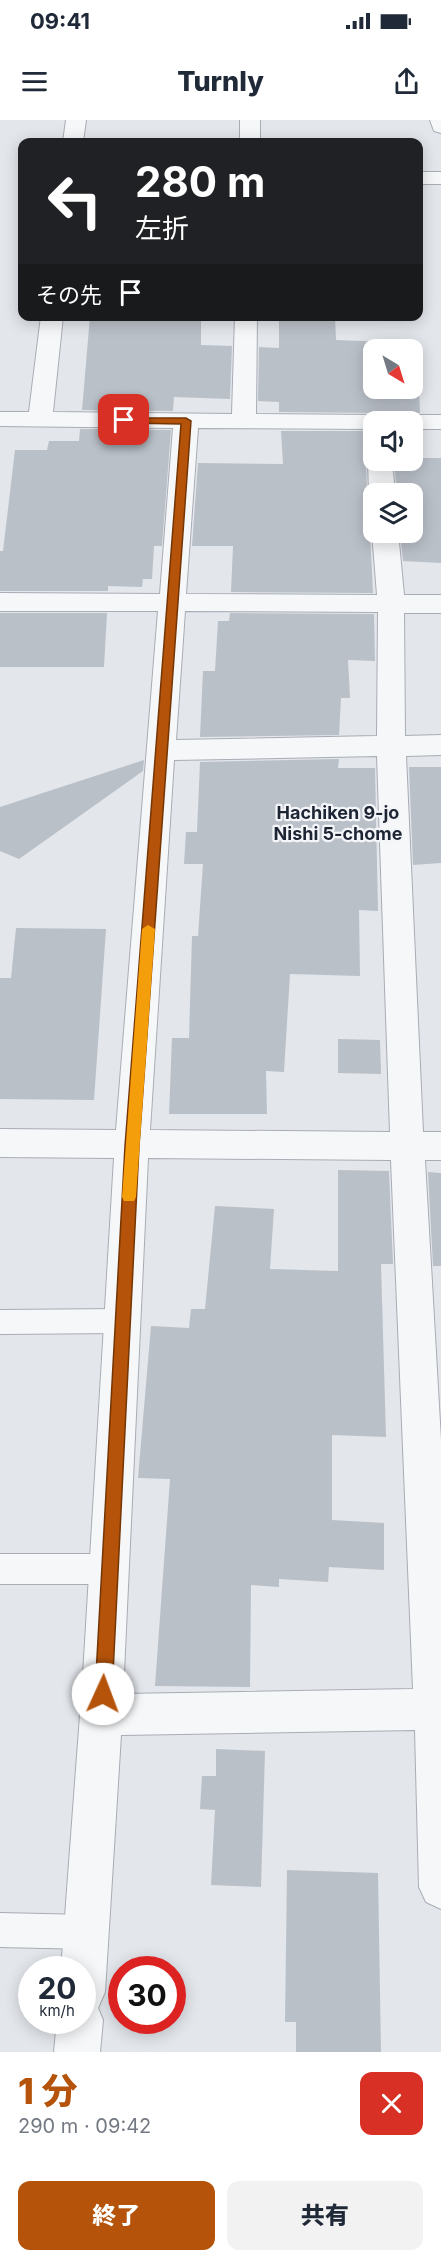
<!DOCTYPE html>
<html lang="ja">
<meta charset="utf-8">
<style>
body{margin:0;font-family:Inter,"Noto Sans JP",sans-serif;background:#f2f2f3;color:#1f2937;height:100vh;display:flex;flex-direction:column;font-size:22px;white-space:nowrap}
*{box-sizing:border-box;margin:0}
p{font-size:20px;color:#747a83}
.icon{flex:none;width:33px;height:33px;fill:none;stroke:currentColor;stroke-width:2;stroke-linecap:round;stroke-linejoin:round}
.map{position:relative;height:1932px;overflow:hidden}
.side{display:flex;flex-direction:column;background:#fff;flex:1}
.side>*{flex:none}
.hud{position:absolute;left:18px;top:18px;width:405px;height:183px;border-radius:12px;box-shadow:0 3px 15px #0003;background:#202124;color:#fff;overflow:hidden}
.needle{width:39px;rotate:142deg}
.tools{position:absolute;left:363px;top:219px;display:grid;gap:12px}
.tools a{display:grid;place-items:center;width:60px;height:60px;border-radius:12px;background:#fff;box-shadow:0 3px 15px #0003;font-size:30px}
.speed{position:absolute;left:18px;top:1836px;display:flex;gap:12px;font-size:30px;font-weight:700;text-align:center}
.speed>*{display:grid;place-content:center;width:78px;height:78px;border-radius:50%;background:#fff;box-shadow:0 3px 15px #0003;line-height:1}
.speed small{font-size:15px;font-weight:400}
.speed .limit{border:9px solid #d22;background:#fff;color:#111}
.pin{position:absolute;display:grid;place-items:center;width:51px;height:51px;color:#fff;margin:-26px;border-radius:12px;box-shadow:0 3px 9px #0006}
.me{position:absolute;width:66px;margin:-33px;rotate:2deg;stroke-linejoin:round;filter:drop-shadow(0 0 4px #0008)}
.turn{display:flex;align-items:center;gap:21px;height:126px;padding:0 18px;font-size:27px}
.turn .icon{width:78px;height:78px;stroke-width:2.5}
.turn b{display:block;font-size:42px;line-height:51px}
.then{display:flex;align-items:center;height:57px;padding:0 18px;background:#0003;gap:12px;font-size:22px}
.round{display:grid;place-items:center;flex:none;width:63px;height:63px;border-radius:12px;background:#f2f2f3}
.head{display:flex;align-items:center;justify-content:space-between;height:102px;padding:0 18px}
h1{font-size:36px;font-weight:800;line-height:45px;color:#b45309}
.action{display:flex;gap:12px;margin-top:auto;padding:12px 18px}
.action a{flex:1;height:69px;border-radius:12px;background:#b45309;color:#fff;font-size:24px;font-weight:800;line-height:69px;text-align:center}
.action a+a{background:#f2f2f3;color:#1f2937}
.status{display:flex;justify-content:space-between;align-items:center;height:42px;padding:0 30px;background:#fff;direction:ltr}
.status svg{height:16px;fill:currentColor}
header{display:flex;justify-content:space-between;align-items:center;height:78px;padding:0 18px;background:#fff;font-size:27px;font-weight:800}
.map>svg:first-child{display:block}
.building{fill:#bac0c8;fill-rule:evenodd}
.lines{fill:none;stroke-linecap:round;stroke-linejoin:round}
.lane-casing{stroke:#a8adb5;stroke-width:2}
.street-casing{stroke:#a8adb5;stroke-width:2}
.lane{fill:#f6f7f9;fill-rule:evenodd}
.street{fill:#f6f7f9;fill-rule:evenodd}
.route{fill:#b45309;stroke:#753606;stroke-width:1.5}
.slow{fill:#f59e0b}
.labels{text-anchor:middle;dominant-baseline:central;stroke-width:4.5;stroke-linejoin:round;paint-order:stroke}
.neighbourhood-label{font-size:18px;font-weight:bold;fill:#1d2534;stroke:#f3f5f8}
</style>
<div class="status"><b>09:41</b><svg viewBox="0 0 49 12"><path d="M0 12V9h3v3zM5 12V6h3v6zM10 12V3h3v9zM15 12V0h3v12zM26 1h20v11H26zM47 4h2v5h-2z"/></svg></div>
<header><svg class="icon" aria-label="menu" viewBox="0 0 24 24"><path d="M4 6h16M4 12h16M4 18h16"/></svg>Turnly<svg class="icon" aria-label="share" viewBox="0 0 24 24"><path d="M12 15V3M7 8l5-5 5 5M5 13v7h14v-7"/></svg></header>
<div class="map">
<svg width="441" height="1932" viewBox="0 0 441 1932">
<rect width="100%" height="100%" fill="#e3e6eb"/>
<g class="building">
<polygon points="90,196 201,196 201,225 232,226 230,279 174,277 173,291 82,290"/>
<path d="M279 196H335L336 220 417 223 420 293 403 295 398 302H388L383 295 374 293 279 292V282L258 281 259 227 279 228ZM374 230H412V268H374Z"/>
<polygon points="80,309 171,310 162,426 154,426 152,459 143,459 142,467 108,466 108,471 0,471 0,431 3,431 15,330 47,330 49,321 79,321"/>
<polygon points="281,311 374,311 374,332 366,340 367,374 374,382 374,408 370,412 373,473 231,472 233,426 192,426 198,343 283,344"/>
<polygon points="412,311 420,311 421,338 441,338 441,443 403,441 400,412 412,412 412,374 397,374 394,340 412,340"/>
<polygon points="0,493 107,493 104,547 0,547"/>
<polygon points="230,493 374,494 375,541 348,540 350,578 341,578 339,615 200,617 203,551 215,551 218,501 229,501"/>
<polygon points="339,639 338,648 375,648 378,791 359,790 360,856 290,854 284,952 266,951 267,994 169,994 172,918 189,918 192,816 198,816 203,744 184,744 186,712 197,712 200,642"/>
<polygon points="144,640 143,651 19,739 0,731 0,687"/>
<polygon points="409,647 441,647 441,743 413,745"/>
<polygon points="16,808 106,809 94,980 0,979 0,858 11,858"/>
<polygon points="338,919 380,920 381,954 338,953"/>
<polygon points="338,1050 389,1051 393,1144 381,1144 386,1317 332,1315 332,1400 384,1403 384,1450 329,1447 328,1462 279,1459 279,1467 251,1465 250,1567 155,1566 170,1359 138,1358 151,1206 189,1208 191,1189 205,1189 215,1086 274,1089 270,1149 338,1151"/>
<polygon points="428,1052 441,1053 441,1146 433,1146"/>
<polygon points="216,1629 265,1631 261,1767 211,1765 215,1690 200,1689 202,1656 216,1656"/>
<polygon points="287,1750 378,1753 381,1932 296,1932 296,1902 285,1902"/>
</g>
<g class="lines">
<defs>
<g id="lane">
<polygon points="122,1189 132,1192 136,1201 132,1210 122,1213 0,1214 0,1190"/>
<polygon points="0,1434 108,1434 119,1439 123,1449 119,1459 108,1464 0,1464"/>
<polygon points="0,1793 88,1795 100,1800 105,1812 100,1824 88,1829 0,1827"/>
</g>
<g id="street">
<polygon points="66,0 86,0 83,22 63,22"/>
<rect x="240" y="0" width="20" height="22"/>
<polygon points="430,0 441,0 441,13 434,11"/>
<rect x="418" y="52" width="23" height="12"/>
<path d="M41 196H63L53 292 232 294 235 196H257L256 294 374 295 383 297 386 302H374V309L198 308 186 474 377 475 372 412 374 410V412H398L404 475H441V493H404L405 616 441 615V635L406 636 423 1012H441V1040H425L441 1320V1789L426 1782 419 1767 415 1610 121 1615 105 1872 98 1888 103 1900 100 1932H54L57 1900H82V1850H61L83 1555 114 1038 0 1037V1009L116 1010 158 491H0V473L160 474 173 308 0 306V292H29ZM185 491 378 492 377 616 176 620ZM377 636 390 1012 150 1010 174 640ZM148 1038 391 1040 413 1569 123 1574Z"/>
<polygon points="412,295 441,295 441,309 412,309 412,302 400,302 403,297"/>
<polygon points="374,334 374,340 392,340 395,374 374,374 374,380 369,374 368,340"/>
</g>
</defs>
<use href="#lane" class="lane-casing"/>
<use href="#street" class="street-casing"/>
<use href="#lane" class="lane"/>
<use href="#street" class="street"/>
</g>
<polygon class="route" points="120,298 186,298 191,301 139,1026 112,1574 109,1580 103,1583 97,1580 95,1574 125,1026 181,304 124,303 120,302"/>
<polygon class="slow" points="148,805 155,809 136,1077 134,1081 124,1081 122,1077 142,809"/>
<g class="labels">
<g class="neighbourhood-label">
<text x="338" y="692">Hachiken 9-jo<tspan x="338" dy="21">Nishi 5-chome</tspan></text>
</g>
</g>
</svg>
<div class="tools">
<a><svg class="needle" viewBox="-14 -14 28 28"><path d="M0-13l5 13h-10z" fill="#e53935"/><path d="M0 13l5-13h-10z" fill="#747a83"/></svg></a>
<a><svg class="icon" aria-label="sound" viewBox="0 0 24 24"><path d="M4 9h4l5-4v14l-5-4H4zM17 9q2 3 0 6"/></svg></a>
<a><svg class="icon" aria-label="layers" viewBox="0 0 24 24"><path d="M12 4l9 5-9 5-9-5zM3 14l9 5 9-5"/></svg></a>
</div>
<div class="speed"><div>20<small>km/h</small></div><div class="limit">30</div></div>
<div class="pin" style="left:124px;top:300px;background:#d93025"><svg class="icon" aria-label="arrive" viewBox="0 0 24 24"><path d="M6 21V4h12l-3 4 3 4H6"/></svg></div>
<svg class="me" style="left:103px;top:1574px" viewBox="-20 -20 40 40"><circle r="19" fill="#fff"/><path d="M0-13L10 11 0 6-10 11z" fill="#b45309"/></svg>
<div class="hud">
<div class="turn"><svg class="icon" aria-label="left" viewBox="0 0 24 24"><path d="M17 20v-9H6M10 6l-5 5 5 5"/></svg><div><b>280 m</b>左折</div></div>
<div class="then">その先<svg class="icon" aria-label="arrive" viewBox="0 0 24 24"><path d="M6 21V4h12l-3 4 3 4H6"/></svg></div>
</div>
</div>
<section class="side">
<div class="head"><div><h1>1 分</h1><p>290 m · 09:42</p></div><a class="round" style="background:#d93025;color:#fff"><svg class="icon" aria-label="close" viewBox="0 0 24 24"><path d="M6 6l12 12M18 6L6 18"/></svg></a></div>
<div class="action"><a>終了</a><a>共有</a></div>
</section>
